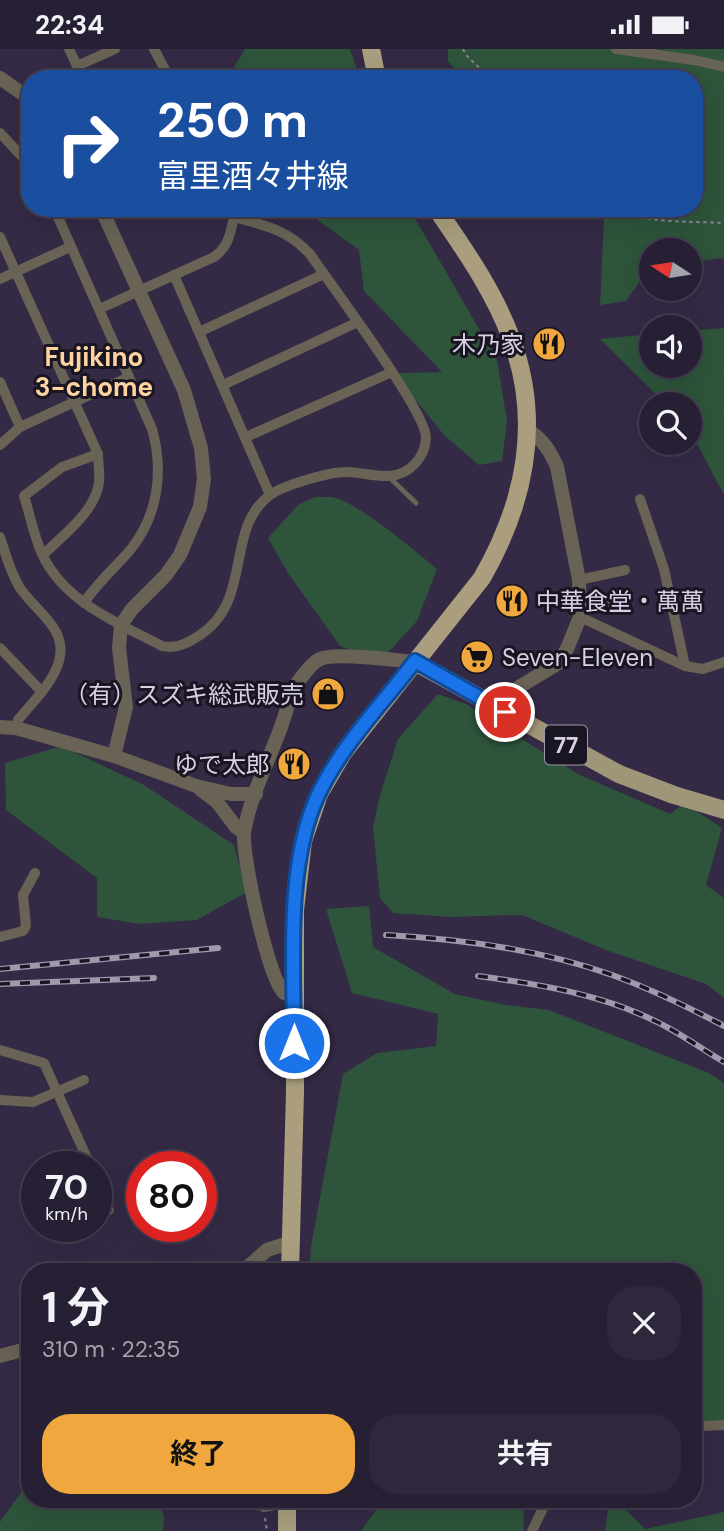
<!DOCTYPE html>
<html lang="ja">
<meta charset="utf-8">
<style>
body{margin:0;font-family:"DM Sans","Noto Sans JP",sans-serif;background:#2f283c;color:#f1f3f6;height:100vh;display:flex;flex-direction:column;font-size:26px;white-space:nowrap}
*{box-sizing:border-box;margin:0}
p{font-size:23px;color:#a4a3ac}
.icon{flex:none;width:38px;height:38px;fill:none;stroke:currentColor;stroke-width:2;stroke-linecap:round;stroke-linejoin:round}
.map{position:relative;flex:1;overflow:hidden}
.drawer{position:absolute;left:21px;top:1214px;width:681px;height:245px;display:flex;flex-direction:column;background:#272034;border-radius:28px;box-shadow:0 7px 28px #0002,0 0 0 2px #433e4f}
.drawer>*{flex:none}
.banner{position:absolute;left:21px;top:21px;width:682px;height:147px;border-radius:28px;box-shadow:0 7px 28px #0002,0 0 0 2px #433e4f;background:#1a4fa0;color:#fff;overflow:hidden}
.needle{width:46px;rotate:282deg}
.buttons{position:absolute;left:639px;top:189px;display:grid;gap:14px}
.buttons a{display:grid;place-items:center;width:63px;height:63px;border-radius:50%;background:#272034;box-shadow:0 7px 28px #0002,0 0 0 2px #433e4f;font-size:35px}
.speed{position:absolute;left:21px;top:1102px;display:flex;gap:14px;font-size:35px;font-weight:700;text-align:center}
.speed>*{display:grid;place-content:center;width:91px;height:91px;border-radius:50%;background:#272034;box-shadow:0 7px 28px #0002,0 0 0 2px #433e4f;line-height:1}
.speed small{font-size:18px;font-weight:400}
.speed .limit{border:10px solid #d22;background:#fff;color:#111}
.pin{position:absolute;display:grid;place-items:center;width:60px;height:60px;color:#fff;margin:-30px;border:4px solid #fff;border-radius:50%;box-shadow:0 2px 7px #0007}
.me{position:absolute;width:77px;margin:-38px;rotate:0deg;stroke-linejoin:round;filter:drop-shadow(0 0 5px #0008)}
.turn{display:flex;align-items:center;gap:24px;height:147px;padding:0 21px;font-size:32px}
.turn .icon{width:91px;height:91px;stroke-width:2.5}
.turn b{display:block;font-size:49px;line-height:60px}
.round{display:grid;place-items:center;flex:none;width:74px;height:74px;border-radius:28px;background:#2f283c}
.headline{display:flex;align-items:center;justify-content:space-between;height:119px;padding:0 21px}
h1{font-size:42px;font-weight:700;line-height:52px}
.action{display:flex;gap:14px;margin-top:auto;padding:14px 21px}
.action a{flex:1;height:80px;border-radius:28px;background:#efa73e;color:#111;font-size:28px;font-weight:700;line-height:80px;text-align:center}
.action a+a{background:#2f283c;color:#f1f3f6}
.status{display:flex;justify-content:space-between;align-items:center;height:49px;padding:0 35px;background:#272034;direction:ltr}
.status svg{height:19px;fill:currentColor}
.map>svg:first-child{display:block}
.green{fill:#2e543b}
.lines{fill:none;stroke-linecap:round;stroke-linejoin:round}
.path{stroke:#8a8298;stroke-width:2;stroke-dasharray:3.5 3.5;stroke-linecap:butt}
.service{stroke:#686355;stroke-width:5}
.minor{stroke:#686355;stroke-width:10}
.tertiary{stroke:#686355;stroke-width:14}
.primary{stroke:#9f9578;stroke-width:18}
.trunk{stroke:#aa9e7f;stroke-width:18}
.rail-casing{stroke:#a098ad;stroke-width:6}
.rail{stroke:#1a1522;stroke-width:3.5;stroke-dasharray:10;stroke-linecap:butt}
.route-casing{stroke:#114b97;stroke-width:18}
.route{stroke:#1a73e8;stroke-width:12}
.labels{text-anchor:middle;dominant-baseline:central;stroke-width:6;stroke-linejoin:round;paint-order:stroke}
.shield{fill:#1a1522;stroke:#9e99a9;stroke-width:2}
.shield-label{font-size:23px;font-weight:bold;fill:#d7d1e3}
.poi-label{font-size:24px;fill:#d7d1e3;stroke:#1a1522;text-anchor:end}
.neighbourhood-label{font-size:26px;font-weight:bold;fill:#fcd3a1;stroke:#1a1522}
</style>
<div class="status"><b>22:34</b><svg viewBox="0 0 49 12"><path d="M0 12V9h3v3zM5 12V6h3v6zM10 12V3h3v9zM15 12V0h3v12zM26 1h20v11H26zM47 4h2v5h-2z"/></svg></div>
<div class="map">
<svg width="724" height="1482" viewBox="0 0 724 1482">
<rect width="100%" height="100%" fill="#342a45"/>
<g class="green">
<polygon points="245,0 350,0 360,30 227,30"/>
<polygon points="448,0 724,0 724,209 690,213 690,201 651,201 651,217 626,252 600,256 604,171 583,159 695,159 695,30 464,30 448,12"/>
<polygon points="301,159 409,159 497,311 507,372 502,412 479,416 444,386 394,324 442,323 364,242 359,201"/>
<polygon points="724,279 724,446 690,381 690,355 666,355 600,290 651,285 651,317 690,317 690,282"/>
<path d="M315 448C321 448 327 448 332 448 358 453 415 502 437 520L417 572 387 605H362L340 597 288 524 268 489 298 456Z"/>
<polygon points="438,645 466,655 578,725 670,765 684,754 722,779 706,836 724,849 724,949 706,935 606,901 522,866 449,868 393,864 380,849 373,778 380,746 398,690"/>
<polygon points="61,697 144,736 234,796 247,843 197,871 140,875 97,868 97,829 6,761 5,714"/>
<polygon points="369,857 373,898 455,945 506,956 549,961 709,1024 724,1034 724,1371 693,1385 693,1223 309,1223 311,1197 343,1025 377,1004 436,997 438,965 352,944 326,860"/>
<polygon points="22,1442 30,1444 30,1451 61,1451 89,1457 104,1451 158,1451 164,1468 163,1482 0,1482 0,1473"/>
<polygon points="383,1451 523,1451 524,1482 361,1482"/>
<polygon points="609,1451 616,1451 645,1480 724,1463 724,1482 605,1482"/>
</g>
<g class="lines">
<g class="path">
<polyline points="463,0 466,6 491,30"/>
<path d="M614 159C647 175 688 172 724 174"/>
<polyline points="265,1469 267,1482"/>
</g>
<polyline class="service" points="389,428 416,454"/>
<g class="minor">
<polyline points="69,0 83,30"/>
<polyline points="154,0 170,30"/>
<polyline points="616,0 694,11 724,18"/>
<polyline points="77,17 115,0"/>
<polyline points="0,84 30,116"/>
<path d="M54 159 152 380C164 422 158 466 131 500 115 519 97 534 84 554"/>
<path d="M0 188 98 405C98 414 100 424 99 433 96 462 63 486 43 506"/>
<polyline points="174,226 270,446"/>
<polyline points="0,230 70,198"/>
<polyline points="199,283 324,225"/>
<polyline points="0,333 20,378"/>
<polyline points="223,336 358,273"/>
<polyline points="246,388 392,323"/>
<polyline points="0,396 20,378 129,328"/>
<path d="M98 405 62 418 24 447C30 466 34 487 42 505 64 553 118 574 162 597 175 600 186 595 197 588 255 553 223 481 270 446 284 436 329 423 346 423 360 423 375 428 389 427 409 426 425 409 426 389 427 363 330 235 310 205 286 180 266 177 234 168 230 185 229 197 214 208L99 260"/>
<polyline points="640,450 664,520 685,617"/>
<path d="M0 488C6 506 10 523 20 539 36 563 68 579 59 612 53 634 32 654 18 671L16 679"/>
<polyline points="579,531 625,521"/>
<polyline points="581,558 629,548"/>
<polyline points="580,568 685,617 703,620 724,613"/>
<polyline points="0,599 41,642"/>
<polyline points="0,888 23,882 26,877 23,846 35,824"/>
<polyline points="0,1001 44,1014 91,1118"/>
<polyline points="0,1051 33,1053 84,1031"/>
<polyline points="96,1128 109,1161"/>
<polyline points="693,1385 702,1377 724,1376"/>
<polyline points="250,1451 264,1458 271,1457"/>
<polyline points="532,1482 547,1451"/>
</g>
<g class="tertiary">
<polyline points="0,29 30,50"/>
<polyline points="101,159 184,341 201,399 204,430 200,458 180,506 166,526 132,560 121,576 119,599 126,658 114,707"/>
<path d="M505 663 519 638 557 615 567 600 580 568 579 531 557 418C550 401 542 390 527 380"/>
<polyline points="0,678 16,679 114,707 196,737 231,745 256,745"/>
<polyline points="201,741 217,753 236,778 244,784"/>
<path d="M294 945 284 944C268 929 242 807 244 784 249 750 269 711 281 678 286 664 290 646 298 633 303 626 313 613 320 610 334 603 396 611 415 613"/>
<polyline points="242,1223 267,1201 291,1193"/>
<polyline points="0,1307 30,1299"/>
</g>
<polyline class="primary" points="415,613 619,725 674,746 724,761"/>
<g class="trunk">
<polyline points="371,0 377,30"/>
<path d="M290 1223 295 1043V861L303 792 319 745 343 704 482 529C525 454 542 372 511 289 494 242 464 200 436 159"/>
<polyline points="287,1482 287,1451"/>
</g>
<defs>
<g id="rail">
<path d="M386 886C462 890 539 900 612 926 651 940 688 958 724 977"/>
<polyline points="0,920 218,899"/>
<path d="M478 927C537 935 601 945 655 972 679 983 701 1000 724 1013"/>
<polyline points="0,935 154,929"/>
</g>
</defs>
<use href="#rail" class="rail-casing"/>
<use href="#rail" class="rail"/>
</g>
<g class="lines">
<defs>
<path id="route" d="M294 994C294 918 285 817 318 746 341 697 382 655 415 612L505 663"/>
</defs>
<use href="#route" class="route-casing"/>
<use href="#route" class="route"/>
</g>
<defs>
<symbol id="restaurant-disc" viewBox="-11 -11 22 22"><circle r="9.5" fill="#efa73e" stroke="#1a1522"/><path d="M-5-6h1v4h1v-4h1v4h1v-4h1v5L-1.5 .5V6h-2V.5L-5-1ZM5-6V6H3V1.5H1.5Q1.5-4 5-6Z" fill="#111"/></symbol>
<symbol id="supermarket-disc" viewBox="-11 -11 22 22"><circle r="9.5" fill="#efa73e" stroke="#1a1522"/><path d="M-6-5.5h2.5l.6 2H6L4.5 2H-2.5L-4.4-4H-6ZM-1.5 3.2a1.3 1.3 0 1 0 .1 0ZM3 3.2a1.3 1.3 0 1 0 .1 0Z" fill="#111"/></symbol>
<symbol id="shop-disc" viewBox="-11 -11 22 22"><circle r="9.5" fill="#efa73e" stroke="#1a1522"/><path d="M-5-2.5h2.3a2.7 3.5 0 0 1 5.4 0H5L5.5 6h-11ZM-1.5-2.5h3a1.5 2.3 0 0 0-3 0Z" fill="#111"/></symbol>
</defs>
<g fill-rule="evenodd">
<use href="#restaurant-disc" x="530" y="276" width="38" height="38"/>
<use href="#restaurant-disc" x="493" y="533" width="38" height="38"/>
<use href="#supermarket-disc" x="458" y="589" width="38" height="38"/>
<use href="#shop-disc" x="309" y="626" width="38" height="38"/>
<use href="#restaurant-disc" x="275" y="696" width="38" height="38"/>
</g>
<g class="labels">
<rect class="shield" x="545" y="676.5" width="42" height="39" rx="5"/>
<g class="shield-label">
<text x="566" y="696">77</text>
</g>
<g class="poi-label">
<text x="524" y="295">木乃家</text>
<text x="536" y="552" text-anchor="start">中華食堂・萬萬</text>
<text x="502" y="608" text-anchor="start">Seven-Eleven</text>
<text x="304" y="645">（有）スズキ総武販売</text>
<text x="270" y="715">ゆで太郎</text>
</g>
<g class="neighbourhood-label">
<text x="94" y="308">Fujikino<tspan x="94" dy="30">3-chome</tspan></text>
</g>
</g>
</svg>
<div class="buttons">
<a><svg class="needle" viewBox="-14 -14 28 28"><path d="M0-13l5 13h-10z" fill="#e53935"/><path d="M0 13l5-13h-10z" fill="#a4a3ac"/></svg></a>
<a><svg class="icon" aria-label="sound" viewBox="0 0 24 24"><path d="M4 9h4l5-4v14l-5-4H4zM17 9q2 3 0 6"/></svg></a>
<a><svg class="icon" aria-label="search" viewBox="0 0 24 24"><circle cx="10" cy="10" r="6"/><path d="M15 15l6 6"/></svg></a>
</div>
<div class="speed"><div>70<small>km/h</small></div><div class="limit">80</div></div>
<div class="pin" style="left:505px;top:663px;background:#d93025"><svg class="icon" aria-label="arrive" viewBox="0 0 24 24"><path d="M6 21V4h12l-3 4 3 4H6"/></svg></div>
<svg class="me" style="left:294px;top:994px" viewBox="-20 -20 40 40"><circle r="17" fill="#1a73e8" stroke="#fff" stroke-width="3"/><path d="M0-11L8 9 0 5-8 9z" fill="#fff"/></svg>
<div class="banner">
<div class="turn"><svg class="icon" aria-label="right" viewBox="0 0 24 24"><path d="M7 20v-9h11M14 6l5 5-5 5"/></svg><div><b>250 m</b>富里酒々井線</div></div>
</div>
<section class="drawer">
<div class="headline"><div><h1>1 分</h1><p>310 m · 22:35</p></div><a class="round"><svg class="icon" aria-label="close" viewBox="0 0 24 24"><path d="M6 6l12 12M18 6L6 18"/></svg></a></div>
<div class="action"><a>終了</a><a>共有</a></div>
</section>
</div>
